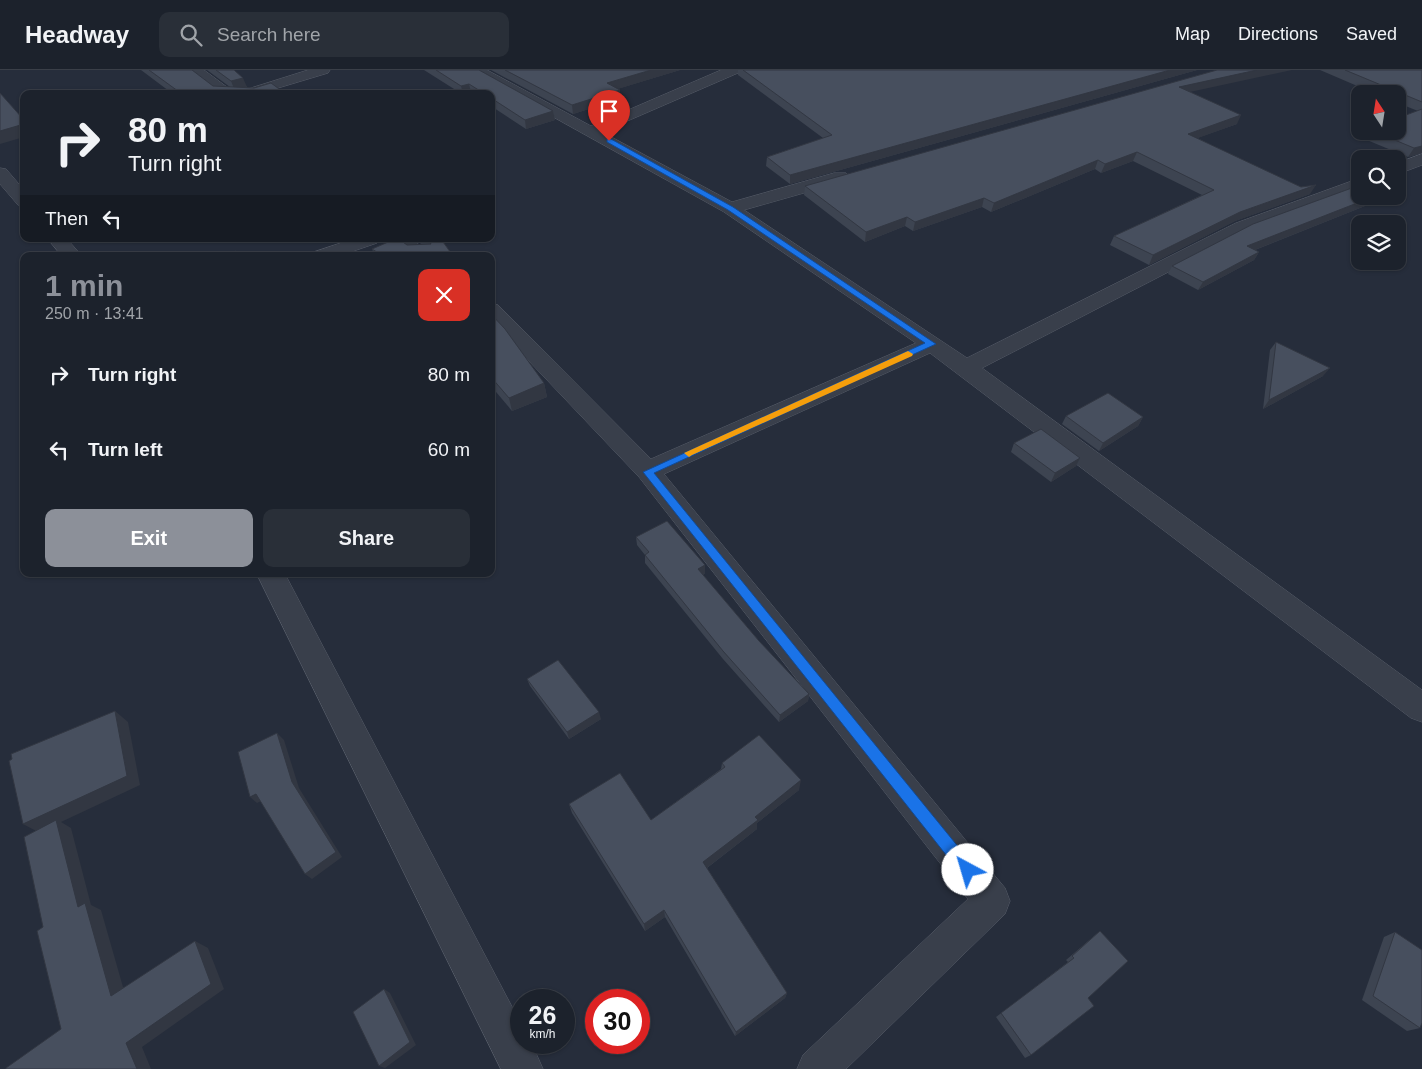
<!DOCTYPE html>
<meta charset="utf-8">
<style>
body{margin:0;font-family:Arial,sans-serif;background:#292f38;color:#f1f3f6;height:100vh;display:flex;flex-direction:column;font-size:19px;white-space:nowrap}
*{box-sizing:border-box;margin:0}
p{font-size:16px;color:#a0a4a9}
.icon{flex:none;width:28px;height:28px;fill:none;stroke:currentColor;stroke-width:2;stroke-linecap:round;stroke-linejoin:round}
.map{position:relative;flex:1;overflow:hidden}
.panel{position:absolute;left:20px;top:182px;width:475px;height:325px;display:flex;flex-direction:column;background:#1c222c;border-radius:10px;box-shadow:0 1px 4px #0004,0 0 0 1px #3a3f48}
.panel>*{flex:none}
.hud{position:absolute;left:20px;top:20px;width:475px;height:152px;border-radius:10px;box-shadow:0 1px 4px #0004,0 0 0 1px #3a3f48;background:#1c222c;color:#f1f3f6;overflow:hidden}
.needle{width:32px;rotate:348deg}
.tools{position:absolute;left:1351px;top:15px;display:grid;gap:10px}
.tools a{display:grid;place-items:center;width:55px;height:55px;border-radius:10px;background:#1c222c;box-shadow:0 1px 4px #0004,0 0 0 1px #3a3f48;font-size:25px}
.speed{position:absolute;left:510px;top:919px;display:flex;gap:10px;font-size:25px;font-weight:700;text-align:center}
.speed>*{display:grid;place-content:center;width:65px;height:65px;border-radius:50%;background:#1c222c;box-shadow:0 1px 4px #0004,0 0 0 1px #3a3f48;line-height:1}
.speed small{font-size:12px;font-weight:400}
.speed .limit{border:8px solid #d22;background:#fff;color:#111}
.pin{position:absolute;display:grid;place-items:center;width:42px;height:42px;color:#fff;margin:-51px -21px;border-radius:50% 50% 50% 0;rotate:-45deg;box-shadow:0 0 5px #0007}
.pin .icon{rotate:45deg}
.me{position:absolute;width:55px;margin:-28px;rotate:321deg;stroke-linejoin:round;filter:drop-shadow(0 0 4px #0008)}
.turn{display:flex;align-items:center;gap:18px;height:105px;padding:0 25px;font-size:22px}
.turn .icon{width:65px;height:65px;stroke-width:2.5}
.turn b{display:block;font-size:35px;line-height:42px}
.then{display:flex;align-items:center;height:48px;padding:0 25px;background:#0003;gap:10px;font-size:19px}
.round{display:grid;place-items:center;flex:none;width:52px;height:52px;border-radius:10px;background:#292f38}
.summary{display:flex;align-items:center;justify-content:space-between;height:85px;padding:0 25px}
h1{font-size:30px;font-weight:600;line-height:38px;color:#8c9099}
.button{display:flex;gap:10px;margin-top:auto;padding:10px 25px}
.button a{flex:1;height:58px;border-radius:10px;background:#8c9099;color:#fff;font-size:20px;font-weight:600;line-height:58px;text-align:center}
.button a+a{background:#292f38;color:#f1f3f6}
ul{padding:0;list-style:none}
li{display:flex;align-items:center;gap:15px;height:75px;padding:0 25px}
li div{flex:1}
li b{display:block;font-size:19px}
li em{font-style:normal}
header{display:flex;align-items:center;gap:30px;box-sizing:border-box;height:70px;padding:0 25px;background:#1c222c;border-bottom:1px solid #3a3f48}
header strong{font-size:24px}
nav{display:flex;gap:28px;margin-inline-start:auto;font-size:18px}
.search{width:350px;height:45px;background:#292f38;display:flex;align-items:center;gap:12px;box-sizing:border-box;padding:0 18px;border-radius:10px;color:#a0a4a9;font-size:19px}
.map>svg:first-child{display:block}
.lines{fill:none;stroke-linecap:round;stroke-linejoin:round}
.minor-casing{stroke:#575d69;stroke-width:1}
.minor{fill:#393f4b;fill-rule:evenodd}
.wall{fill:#3d4451}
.shaded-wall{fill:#323742}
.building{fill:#474f5e;stroke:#323742}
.route{fill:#1a73e8;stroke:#114b97}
.slow{fill:#f59e0b}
</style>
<header>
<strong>Headway</strong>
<div class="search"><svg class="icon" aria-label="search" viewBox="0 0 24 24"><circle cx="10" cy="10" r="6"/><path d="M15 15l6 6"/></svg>Search here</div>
<nav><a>Map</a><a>Directions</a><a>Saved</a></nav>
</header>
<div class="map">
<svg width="1422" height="999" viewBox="0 0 1422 999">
<rect width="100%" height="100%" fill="#262d3b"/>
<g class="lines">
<defs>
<g id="minor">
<polygon points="188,0 204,0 235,23 308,0 330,0 328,3 258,24 218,24"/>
<polygon points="469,0 487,0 591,56 721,0 740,0 738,3 602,62 732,132 834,103 846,103 848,107 846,111 744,140 967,288 1236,153 1360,108 1360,119 1248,161 982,298 1422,620 1422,652 1411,648 930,283 664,404 1005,818 1010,831 1005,844 846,999 797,999 803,985 968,829 639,407 491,251 491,233 498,235 651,389 916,273 724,142"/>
<polygon points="1422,84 1422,95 1398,104 1398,93"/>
<polygon points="0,98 6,99 24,120 24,136 18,135 0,114"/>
<polygon points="48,169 67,169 82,186 62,186"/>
<polygon points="353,169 379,169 377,173 339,186 311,186 314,182"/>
<polygon points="392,169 412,169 433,186 411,186"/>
<polygon points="257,504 285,504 521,954 521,972 531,972 543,999 501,999"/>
</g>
</defs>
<use href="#minor" class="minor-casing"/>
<use href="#minor" class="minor"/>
</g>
<g class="wall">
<polygon points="141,0 192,0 213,16 230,17 207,0 234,0 247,17 246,18 286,24 173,24"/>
<polygon points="424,0 479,0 553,41 555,50 526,59 491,36 491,24 473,24 471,22 466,24 462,24"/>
<polygon points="491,0 680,0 617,19 620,20 620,29 573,44"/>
<polygon points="738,0 1197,0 790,114 766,96 767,87 823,68 738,5"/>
<polygon points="1320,0 1422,0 1422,83 1408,87 1362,68 1366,61 1398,61 1418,41 1398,33 1398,24 1376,24"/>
<polygon points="1191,22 1237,54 1197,68 1310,124 1235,151 1149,195 1110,175 1114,166 1202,125 1133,91 1101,103 1095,99 991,142 982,137 913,161 905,156 865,172 804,125 805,116"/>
<polygon points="1360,126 1390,126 1255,180 1259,182 1254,190 1198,220 1168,204 1172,196"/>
<polygon points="418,169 441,169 453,186 375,186 372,179 407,175 422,175 419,172"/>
<polygon points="491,244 544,313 547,327 512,341 491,316"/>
<polygon points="1276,272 1323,306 1263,339 1270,280"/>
<polygon points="1066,346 1143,347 1138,356 1099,381 1062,354"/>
<polygon points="1014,373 1080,388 1076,396 1051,412 1011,382"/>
<polygon points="636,467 705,503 703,505 759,571 809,624 808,631 779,652 723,589 645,493 645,485 637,475"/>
<polygon points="527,609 601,649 569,669 530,616"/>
<polygon points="722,693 799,720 757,753 757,759 707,798 787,923 785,928 735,966 665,847 645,861 572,743 569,734 651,750 721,699"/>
<polygon points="1100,861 1088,928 1031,985 1025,988 996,947 1068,892 1066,890 1094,866"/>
<polygon points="1395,862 1420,958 1407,961 1362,930 1384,867"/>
</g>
<g class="shaded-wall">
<polygon points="651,0 680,0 608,22 607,13"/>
<polygon points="1170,0 1197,0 790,114 790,105"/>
<polygon points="1257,0 1292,0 1176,25 1179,17"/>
<polygon points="243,8 247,17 235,21 231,11"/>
<polygon points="469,14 471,22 463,24 461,16"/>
<polygon points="620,20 620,29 573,44 572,35"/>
<polygon points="553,41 555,50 526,59 525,50"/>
<polygon points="1241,45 1237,54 1184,73 1188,64"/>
<polygon points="24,54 24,67 0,74 0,61"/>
<polygon points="1422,76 1422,83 1408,87 1414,78"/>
<polygon points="1137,82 1133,91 1101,103 1105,94"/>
<polygon points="1098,90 1095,99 991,142 994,133"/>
<polygon points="1316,115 1310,124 1235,151 1149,195 1153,185 1240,142"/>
<polygon points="1375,126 1390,126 1242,185 1247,176"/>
<polygon points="984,128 982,137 913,161 915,152"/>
<polygon points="907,147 905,156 865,172 866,162"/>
<polygon points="1259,182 1254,190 1198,220 1203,212"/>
<polygon points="1330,298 1323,306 1263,339 1269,330"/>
<polygon points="544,313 547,327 512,341 509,328"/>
<polygon points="1143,347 1138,356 1099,381 1103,373"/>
<polygon points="1080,388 1076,396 1051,412 1055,403"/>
<polygon points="705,495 705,503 698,507 698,499"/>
<polygon points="809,624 808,631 779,652 780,645"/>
<polygon points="115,641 128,652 140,715 61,752 71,758 91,835 101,840 127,931 111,926 78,837 40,763 23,754"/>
<polygon points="599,642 601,649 569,669 567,662"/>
<polygon points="277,663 284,670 299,718 342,787 312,809 305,804"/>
<polygon points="801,710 799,720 757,753 757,759 704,800 703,792 755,747"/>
<polygon points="256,724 263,730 257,733 250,727"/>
<polygon points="664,840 665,847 645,861 644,854"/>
<polygon points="195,871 208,878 224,919 142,977 151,999 137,999 126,973"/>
<polygon points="384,919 390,923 416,975 385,998 379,996"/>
<polygon points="787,923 785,928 735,966 736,962"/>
</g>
<g class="building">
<polygon points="149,0 192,0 213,16 254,18 271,13 286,24 182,24"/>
<polygon points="216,0 234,0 243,8 231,11"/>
<polygon points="436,0 479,0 553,41 525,50 491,28 491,24 485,24 469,14 461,16"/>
<polygon points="505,0 651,0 607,13 620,20 572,35"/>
<polygon points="743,0 1170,0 790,105 767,87 832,65"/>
<polygon points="1217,0 1257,0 1179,17 1241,45 1188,64 1301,117 1316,115 1240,142 1153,185 1114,166 1214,120 1137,82 1105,94 1098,90 994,133 984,128 915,152 907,147 866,162 805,116"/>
<polygon points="1345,0 1422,0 1422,32"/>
<polygon points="0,23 24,50 24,54 0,61"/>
<polygon points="1422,39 1422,76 1414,78 1373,61 1398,61 1398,48"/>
<polygon points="1360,115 1360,126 1375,126 1247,176 1259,182 1203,212 1172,196 1253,154"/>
<polygon points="395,169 399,169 407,175 431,174 430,172 427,169 441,169 453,186 383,186 372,179"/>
<polygon points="236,181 242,186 221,186"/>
<polygon points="491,244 505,259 544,313 509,328 491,307"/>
<polygon points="1276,272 1330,298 1269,330"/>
<polygon points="1108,323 1143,347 1103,373 1066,346"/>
<polygon points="1041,359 1080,388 1055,403 1014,373"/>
<polygon points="667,451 705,495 698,499 759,571 809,624 780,645 723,581 645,485 649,482 636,467"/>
<polygon points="558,590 599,642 567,662 527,609"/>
<polygon points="115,641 127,706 23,754 9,691 12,689 11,684"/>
<polygon points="277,663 292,712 336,782 305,804 256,724 250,727 238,682"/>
<polygon points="759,665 801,710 755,747 758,750 703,792 787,923 736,962 664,840 644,854 569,734 620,703 651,750 725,697 722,693"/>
<polygon points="56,750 78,837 85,833 111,926 195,871 211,914 126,973 137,999 6,999 6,998 61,959 37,861 43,857 24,767"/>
<polygon points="1100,861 1128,891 1088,928 1094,936 1031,985 1001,943 1074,888 1072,886"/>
<polygon points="1395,862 1422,880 1422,953 1420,958 1373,926"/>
<polygon points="384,919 410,972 379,996 353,942"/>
</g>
<polygon class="route" points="607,69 611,69 733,137 936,274 654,403 973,795 975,800 973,805 968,807 962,805 643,402 925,273 728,140 607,72"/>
<polygon class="slow" points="908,281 913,284 912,286 692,385 689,387 684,383"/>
</svg>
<div class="tools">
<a><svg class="needle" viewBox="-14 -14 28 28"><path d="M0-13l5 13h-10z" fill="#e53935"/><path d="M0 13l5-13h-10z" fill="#a0a4a9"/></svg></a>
<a><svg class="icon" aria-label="search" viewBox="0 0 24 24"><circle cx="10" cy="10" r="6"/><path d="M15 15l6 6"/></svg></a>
<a><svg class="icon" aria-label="layers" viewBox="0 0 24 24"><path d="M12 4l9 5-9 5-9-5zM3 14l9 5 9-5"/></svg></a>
</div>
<div class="speed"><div>26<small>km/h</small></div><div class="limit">30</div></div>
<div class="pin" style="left:609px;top:71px;background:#d93025"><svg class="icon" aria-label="arrive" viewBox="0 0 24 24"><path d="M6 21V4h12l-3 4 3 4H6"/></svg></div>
<svg class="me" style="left:968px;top:800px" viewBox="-20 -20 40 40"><circle r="19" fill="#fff"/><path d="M0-13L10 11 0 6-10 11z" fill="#1a73e8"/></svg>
<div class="hud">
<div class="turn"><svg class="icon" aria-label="right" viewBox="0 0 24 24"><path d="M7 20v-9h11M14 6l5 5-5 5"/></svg><div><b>80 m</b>Turn right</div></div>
<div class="then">Then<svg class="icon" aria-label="left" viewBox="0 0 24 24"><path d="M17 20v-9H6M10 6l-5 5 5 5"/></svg></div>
</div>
<section class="panel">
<div class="summary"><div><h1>1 min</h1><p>250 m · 13:41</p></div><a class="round" style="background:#d93025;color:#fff"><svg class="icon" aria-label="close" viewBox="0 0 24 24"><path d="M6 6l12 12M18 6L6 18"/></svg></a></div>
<ul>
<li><svg class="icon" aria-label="right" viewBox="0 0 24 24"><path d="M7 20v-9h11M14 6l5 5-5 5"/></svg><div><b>Turn right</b></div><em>80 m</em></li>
<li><svg class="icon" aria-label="left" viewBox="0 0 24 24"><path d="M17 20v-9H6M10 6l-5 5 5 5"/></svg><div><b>Turn left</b></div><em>60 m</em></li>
</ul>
<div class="button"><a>Exit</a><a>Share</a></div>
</section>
</div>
